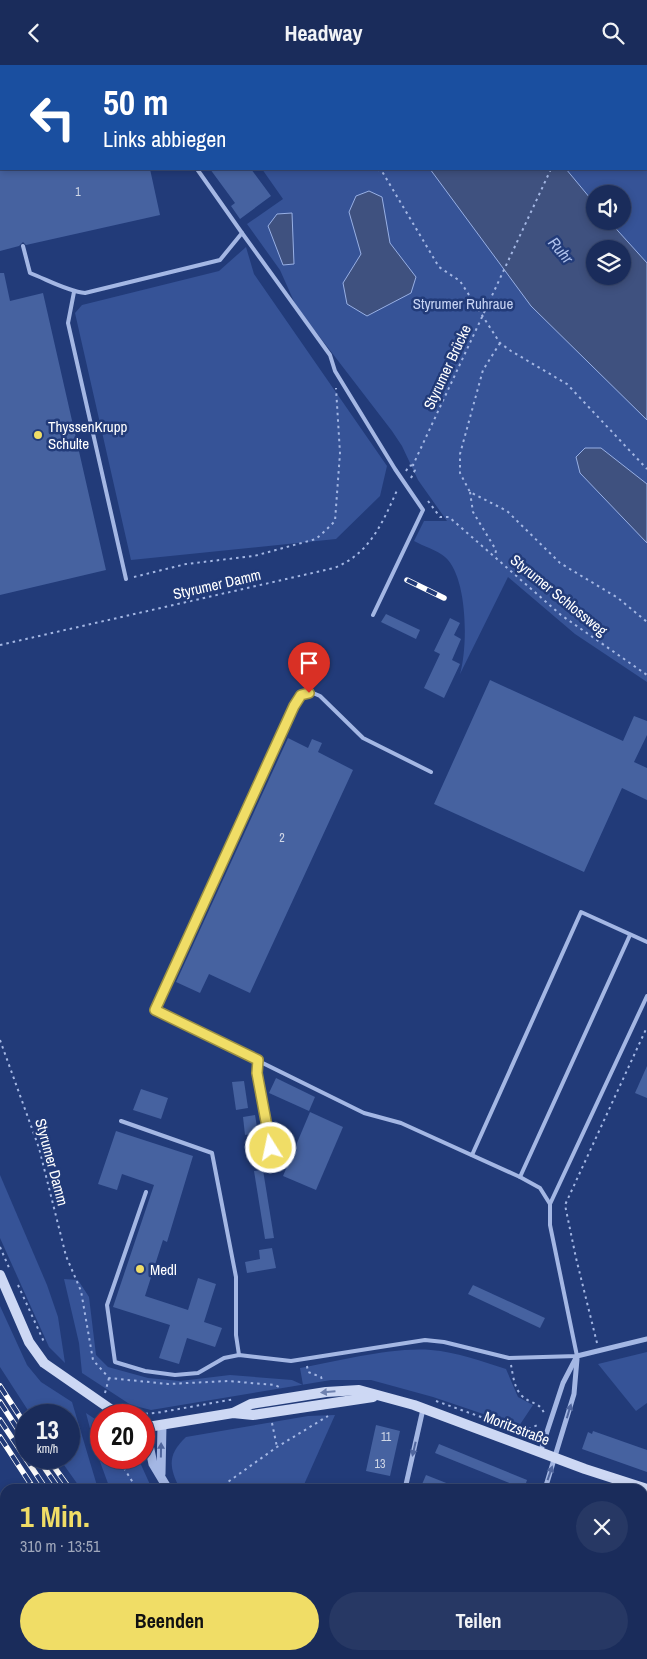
<!DOCTYPE html>
<html lang="de">
<meta charset="utf-8">
<style>
body{margin:0;font-family:"Archivo Narrow",sans-serif;background:#273864;color:#f1f3f6;height:100vh;display:flex;flex-direction:column;font-size:19px;white-space:nowrap}
*{box-sizing:border-box;margin:0}
p{font-size:16px;color:#9fa7bb}
.icon{flex:none;width:28px;height:28px;fill:none;stroke:currentColor;stroke-width:2;stroke-linecap:round;stroke-linejoin:round}
.map{position:relative;flex:1;overflow:hidden}
.drawer{position:absolute;left:0px;top:1419px;width:648px;height:176px;display:flex;flex-direction:column;background:#1a2c5b;border-radius:15px 15px 0 0;box-shadow:0 2px 8px #0003,0 0 0 1px #384871}
.drawer>*{flex:none}
.top-card{position:absolute;left:0px;top:0px;width:648px;height:105px;box-shadow:0 2px 8px #0003,0 0 0 1px #384871;background:#1a4fa0;color:#fff;overflow:hidden}
.tools{position:absolute;left:586px;top:120px;display:grid;gap:10px}
.tools a{display:grid;place-items:center;width:45px;height:45px;border-radius:50%;background:#1a2c5b;box-shadow:0 2px 8px #0003,0 0 0 1px #384871;font-size:25px}
.speed{position:absolute;left:15px;top:1339px;display:flex;gap:10px;font-size:25px;font-weight:700;text-align:center}
.speed>*{display:grid;place-content:center;width:65px;height:65px;border-radius:50%;background:#1a2c5b;box-shadow:0 2px 8px #0003,0 0 0 1px #384871;line-height:1}
.speed small{font-size:12px;font-weight:400}
.speed .limit{border:8px solid #d22;background:#fff;color:#111}
.pin{position:absolute;display:grid;place-items:center;width:42px;height:42px;color:#fff;margin:-51px -21px;border-radius:50% 50% 50% 0;rotate:-45deg;box-shadow:0 0 5px #0007}
.pin .icon{rotate:45deg}
.me{position:absolute;width:55px;margin:-28px;rotate:350deg;stroke-linejoin:round;filter:drop-shadow(0 0 4px #0008)}
.turn{display:flex;align-items:center;gap:18px;height:105px;padding:0 20px;font-size:22px}
.turn .icon{width:65px;height:65px;stroke-width:2.5}
.turn b{display:block;font-size:35px;line-height:42px}
.round{display:grid;place-items:center;flex:none;width:52px;height:52px;border-radius:26px;background:#273864}
.head{display:flex;align-items:center;justify-content:space-between;height:85px;padding:0 20px}
h1{font-size:30px;font-weight:700;line-height:38px;color:#f0dd66}
.action{display:flex;gap:10px;margin-top:auto;padding:10px 20px}
.action a{flex:1;height:58px;border-radius:30px;background:#f0dd66;color:#111;font-size:20px;font-weight:700;line-height:58px;text-align:center}
.action a+a{background:#273864;color:#f1f3f6}
header{display:flex;justify-content:space-between;align-items:center;height:65px;padding:0 20px;background:#1a2c5b;font-size:22px;font-weight:700}
.map>svg:first-child{display:block}
.green{fill:#365397;fill-rule:evenodd}
.water{fill:#3f517f;stroke:#98b0e5;fill-rule:evenodd}
.building{fill:#4662a0}
.lines{fill:none;stroke-linecap:round;stroke-linejoin:round}
.path{stroke:#a4b7e4;stroke-width:2;stroke-dasharray:2.5 4;stroke-linecap:butt}
.service{stroke:#a4b7e4;stroke-width:4}
.minor{stroke:#a4b7e4;stroke-width:5}
.tertiary{stroke:#a4b7e4;stroke-width:9}
.secondary{stroke:#cdd8f4;stroke-width:10}
.rail-casing{stroke:#fff;stroke-width:5.5}
.rail{stroke:#223b79;stroke-width:4;stroke-dasharray:11;stroke-linecap:butt}
.oneway{fill:#6f82b0}
.oneway2{fill:#50669e}
.route-casing{stroke:#9c9042;stroke-width:12}
.route{stroke:#f0dd66;stroke-width:9}
.poi-dot{fill:#f0dd66;stroke:#223b79;stroke-width:2}
.labels{text-anchor:middle;dominant-baseline:central;stroke-width:5;stroke-linejoin:round;paint-order:stroke}
.number-label{font-size:12px;fill:#d1d8e7}
.park-label{font-size:15px;fill:#c7d4f4;stroke:#223b79}
.street-label{font-size:15px;fill:#fff;stroke:#223b79}
.poi-label{font-size:15px;fill:#fff;stroke:#223b79;text-anchor:start}
.water-label{font-size:16px;font-style:italic;fill:#afc2ec;stroke:#223b79}
</style>
<header><svg class="icon" aria-label="back" viewBox="0 0 24 24"><path d="M15 5l-7 7 7 7"/></svg>Headway<svg class="icon" aria-label="search" viewBox="0 0 24 24"><circle cx="10" cy="10" r="6"/><path d="M15 15l6 6"/></svg></header>
<div class="map">
<svg width="647" height="1594" viewBox="0 0 647 1594">
<rect width="100%" height="100%" fill="#223b79"/>
<g class="green">
<polygon points="0,0 144,0 145,1 1,1 0,53"/>
<path d="M208 0H647V617L575 569 508 512 460 609C468 582 468 512 445 492 437 485 423 481 414 476L424 456H447L418 415 402 381 392 366 296 241 280 205 247 159 283 134 262 104H646V1ZM595 129H622V156H595ZM595 184H622V211H595Z"/>
<polygon points="246,182 254,209 387,401 380,431 336,474 131,495 75,248 82,240 219,206"/>
<polygon points="0,1110 47,1220 58,1252 65,1298 49,1282 0,1173"/>
<path d="M64 1214 78 1215 89 1232 96 1290 108 1302 148 1313 180 1316 230 1310 292 1315 303 1320 300 1303C341 1296 390 1282 431 1285 456 1287 481 1296 506 1304L518 1332 533 1340 519 1361 433 1332 371 1315H331L151 1345 131 1340 82 1308 79 1278Z"/>
<polygon points="0,1241 27,1300 41,1317 72,1337 98,1424 81,1424 59,1393 69,1392 69,1350 31,1350 0,1302"/>
<polygon points="647,1287 647,1338 636,1346 598,1299"/>
<polygon points="86,1348 101,1358 101,1392 138,1393 152,1424 110,1424 95,1383"/>
<path d="M335 1350 302 1424H180C169 1402 167 1390 186 1372L308 1351Z"/>
</g>
<g class="water">
<polygon points="357,0 490,0 490,1 358,1"/>
<path d="M430 104H566L595 139V156H609L647 198V355L531 241ZM595 184H622V211H595Z"/>
<polygon points="369,126 382,132 390,178 416,212 411,228 367,251 347,239 343,218 361,189 349,147 356,131"/>
<polygon points="292,148 294,199 283,200 268,161 277,149"/>
<polygon points="585,383 601,383 647,419 647,478 580,408 576,392"/>
</g>
<g class="building">
<polygon points="0,104 150,104 160,150 26,180 23,177 19,181 0,186"/>
<polygon points="210,104 251,104 271,131 240,154 231,141 235,138"/>
<polygon points="0,208 4,208 10,236 43,228 106,505 0,530"/>
<polygon points="386,549 420,565 416,574 381,557"/>
<polygon points="450,553 460,558 454,570 461,574 452,595 460,599 444,633 424,623 440,589 434,586"/>
<polygon points="490,615 623,676 634,651 647,656 647,670 634,697 647,703 647,735 622,723 584,807 434,739"/>
<polygon points="288,673 308,683 312,674 322,678 318,687 353,705 250,928 209,909 200,928 176,917"/>
<polygon points="647,1001 647,1033 635,1028"/>
<polygon points="276,1013 315,1032 309,1046 269,1028"/>
<polygon points="244,1016 248,1043 236,1045 232,1017"/>
<polygon points="141,1024 168,1033 161,1054 133,1045"/>
<polygon points="310,1047 343,1062 316,1125 283,1111"/>
<polygon points="255,1050 258,1068 245,1070 243,1052"/>
<polygon points="116,1066 193,1091 167,1177 163,1175 145,1231 188,1245 198,1213 216,1219 204,1257 222,1263 215,1282 187,1273 179,1299 159,1293 170,1260 113,1242 154,1120 122,1109 117,1125 98,1119"/>
<polygon points="263,1105 274,1173 265,1174 254,1106"/>
<polygon points="272,1183 276,1203 247,1208 245,1197 260,1194 259,1185"/>
<polygon points="473,1220 545,1253 540,1263 468,1229"/>
<polygon points="376,1360 400,1366 390,1411 366,1406"/>
<polygon points="593,1366 647,1385 647,1407 582,1384 588,1367 592,1369"/>
<polygon points="439,1379 527,1415 524,1424 435,1388"/>
<polygon points="426,1410 459,1423 459,1424 420,1424"/>
</g>
<g class="lines">
<g class="path">
<polyline points="281,0 282,1"/>
<polyline points="599,1 599,0"/>
<polyline points="377,104 383,108 439,202 460,216 500,278 511,286 567,319 647,404"/>
<polyline points="500,278 483,305 460,389 460,408 470,427 507,446 560,498 618,533 647,557"/>
<polyline points="406,406 409,401 413,400"/>
<polyline points="411,413 415,405 413,400 551,104"/>
<polyline points="470,427 473,447 496,485 495,491"/>
<polyline points="428,436 440,452 449,452 561,550 647,610"/>
<polyline points="134,512 186,499 254,491 316,474 325,466 335,456 340,388 336,323"/>
<path d="M0 580 334 503C370 489 383 457 398 423"/>
<polyline points="0,975 39,1083 66,1191 81,1226 93,1295 109,1313 168,1319 228,1316 275,1320 281,1323"/>
<polyline points="0,1182 10,1205"/>
<polyline points="18,1220 44,1277"/>
<polyline points="597,1278 576,1193 565,1140 647,962"/>
<path d="M511 1300C513 1310 514 1323 522 1331 530 1339 540 1337 544 1348"/>
<polyline points="307,1301 308,1307 321,1312 323,1317"/>
<polyline points="105,1328 109,1313"/>
<polyline points="436,1336 515,1364 526,1365 540,1359"/>
<polyline points="127,1343 142,1349 156,1348 235,1334"/>
<polyline points="100,1349 101,1360"/>
<polyline points="272,1358 277,1382"/>
<polyline points="117,1392 137,1424"/>
<polyline points="218,1424 277,1382 328,1351"/>
<polyline points="143,1594 147,1590"/>
</g>
<g class="service">
<polyline points="0,62 1,62"/>
<polyline points="0,76 1,82"/>
<polyline points="242,168 330,290 335,306 395,404 423,445 373,550"/>
<path d="M23 181 30 208C48 215 67 226 85 228L220 195 242 168 197 104"/>
<polyline points="74,227 68,258 126,514"/>
<polyline points="431,707 363,673 320,631 313,628 301,630 294,641 155,945 364,1048 401,1058 520,1112 540,1123 550,1139"/>
<polyline points="258,995 257,1008 271,1083 286,1089"/>
<polyline points="121,1056 212,1088 236,1212 236,1270 239,1290"/>
<polyline points="472,1090 581,847 647,877"/>
<polyline points="520,1112 630,870"/>
<polyline points="146,1127 107,1240 115,1297 145,1306 175,1310 198,1308 224,1293 239,1290 291,1296 425,1275 444,1277 509,1293 577,1291 550,1160 550,1139 647,931"/>
</g>
<g class="minor">
<polyline points="540,1388 563,1318 577,1291 647,1274"/>
<polyline points="405,1424 423,1344"/>
<polyline points="545,1424 574,1329 577,1294"/>
<polyline points="0,1489 5,1496"/>
<polyline points="72,1590 75,1594"/>
<polyline points="367,1594 368,1590"/>
<polyline points="496,1594 497,1590"/>
</g>
<g class="tertiary">
<polyline points="145,1361 153,1399 168,1424"/>
<polyline points="161,1409 162,1360"/>
<polyline points="256,1590 259,1594"/>
</g>
<g class="secondary">
<polyline points="0,1210 29,1277 44,1298 119,1350"/>
<polyline points="233,1348 251,1339 282,1334 326,1327 359,1325 414,1340 585,1404 647,1424"/>
<polyline points="144,1361 154,1361 233,1348 253,1350 373,1332"/>
</g>
<defs>
<g id="rail">
<polyline points="407,515 444,533"/>
<polyline points="0,1321 26,1361"/>
<polyline points="0,1337 26,1377"/>
<polyline points="0,1355 46,1424"/>
<polyline points="0,1372 34,1424"/>
<polyline points="37,1392 59,1424"/>
<polyline points="47,1392 70,1424"/>
<polyline points="162,1590 165,1594"/>
<polyline points="173,1590 177,1594"/>
<polyline points="194,1590 197,1594"/>
<polyline points="205,1590 209,1594"/>
<polyline points="217,1590 220,1594"/>
</g>
</defs>
<use href="#rail" class="rail-casing"/>
<use href="#rail" class="rail"/>
</g>
<defs><path id="oneway-solid" d="M-6-.8H1V-3.2L6.5 0L1 3.2V.8H-6Z" transform="scale(1.25)"/></defs>
<use class="oneway" href="#oneway-solid" transform="translate(328 1327) rotate(175)"/>
<g class="oneway2">
<use href="#oneway-solid" transform="translate(569 1346) rotate(-73)"/>
<use href="#oneway-solid" transform="translate(414 1384) rotate(103)"/>
<use href="#oneway-solid" transform="translate(161 1385) rotate(-89)"/>
<use href="#oneway-solid" transform="translate(550 1408) rotate(-71)"/>
</g>
<g class="lines">
<defs>
<polyline id="route" points="271,1083 257,1008 258,995 155,945 294,641 301,630 309,628"/>
</defs>
<use href="#route" class="route-casing"/>
<use href="#route" class="route"/>
</g>
<g class="poi-dot">
<circle cx="38" cy="370" r="5"/>
<circle cx="140" cy="1204" r="5"/>
</g>
<g class="labels">
<g class="number-label">
<text x="78" y="127">1</text>
<text x="282" y="773">2</text>
<text x="386" y="1372">11</text>
<text x="380" y="1399">13</text>
</g>
<g class="park-label">
<text x="463" y="238">Styrumer Ruhraue</text>
</g>
<g class="street-label">
<text transform="translate(447 302) rotate(-65)">Styrumer Brücke</text>
<text transform="translate(217 519) rotate(-13)">Styrumer Damm</text>
<text transform="translate(559 530) rotate(39)">Styrumer Schlossweg</text>
<text transform="translate(52 1097) rotate(75)">Styrumer Damm</text>
<text transform="translate(517 1363) rotate(21)">Moritzstraße</text>
</g>
<g class="poi-label">
<text x="48" y="361">ThyssenKrupp<tspan x="48" dy="17">Schulte</tspan></text>
<text x="150" y="1204">Medl</text>
</g>
<g class="water-label">
<text transform="translate(561 185) rotate(50)">Ruhr</text>
</g>
</g>
</svg>
<div class="tools">
<a><svg class="icon" aria-label="sound" viewBox="0 0 24 24"><path d="M4 9h4l5-4v14l-5-4H4zM17 9q2 3 0 6"/></svg></a>
<a><svg class="icon" aria-label="layers" viewBox="0 0 24 24"><path d="M12 4l9 5-9 5-9-5zM3 14l9 5 9-5"/></svg></a>
</div>
<div class="speed"><div>13<small>km/h</small></div><div class="limit">20</div></div>
<div class="pin" style="left:309px;top:628px;background:#d93025"><svg class="icon" aria-label="arrive" viewBox="0 0 24 24"><path d="M6 21V4h12l-3 4 3 4H6"/></svg></div>
<svg class="me" style="left:271px;top:1083px" viewBox="-20 -20 40 40"><circle r="17" fill="#f0dd66" stroke="#fff" stroke-width="3"/><path d="M0-11L8 9 0 5-8 9z" fill="#fff"/></svg>
<div class="top-card">
<div class="turn"><svg class="icon" aria-label="left" viewBox="0 0 24 24"><path d="M17 20v-9H6M10 6l-5 5 5 5"/></svg><div><b>50 m</b>Links abbiegen</div></div>
</div>
<section class="drawer">
<div class="head"><div><h1>1 Min.</h1><p>310 m · 13:51</p></div><a class="round"><svg class="icon" aria-label="close" viewBox="0 0 24 24"><path d="M6 6l12 12M18 6L6 18"/></svg></a></div>
<div class="action"><a>Beenden</a><a>Teilen</a></div>
</section>
</div>
